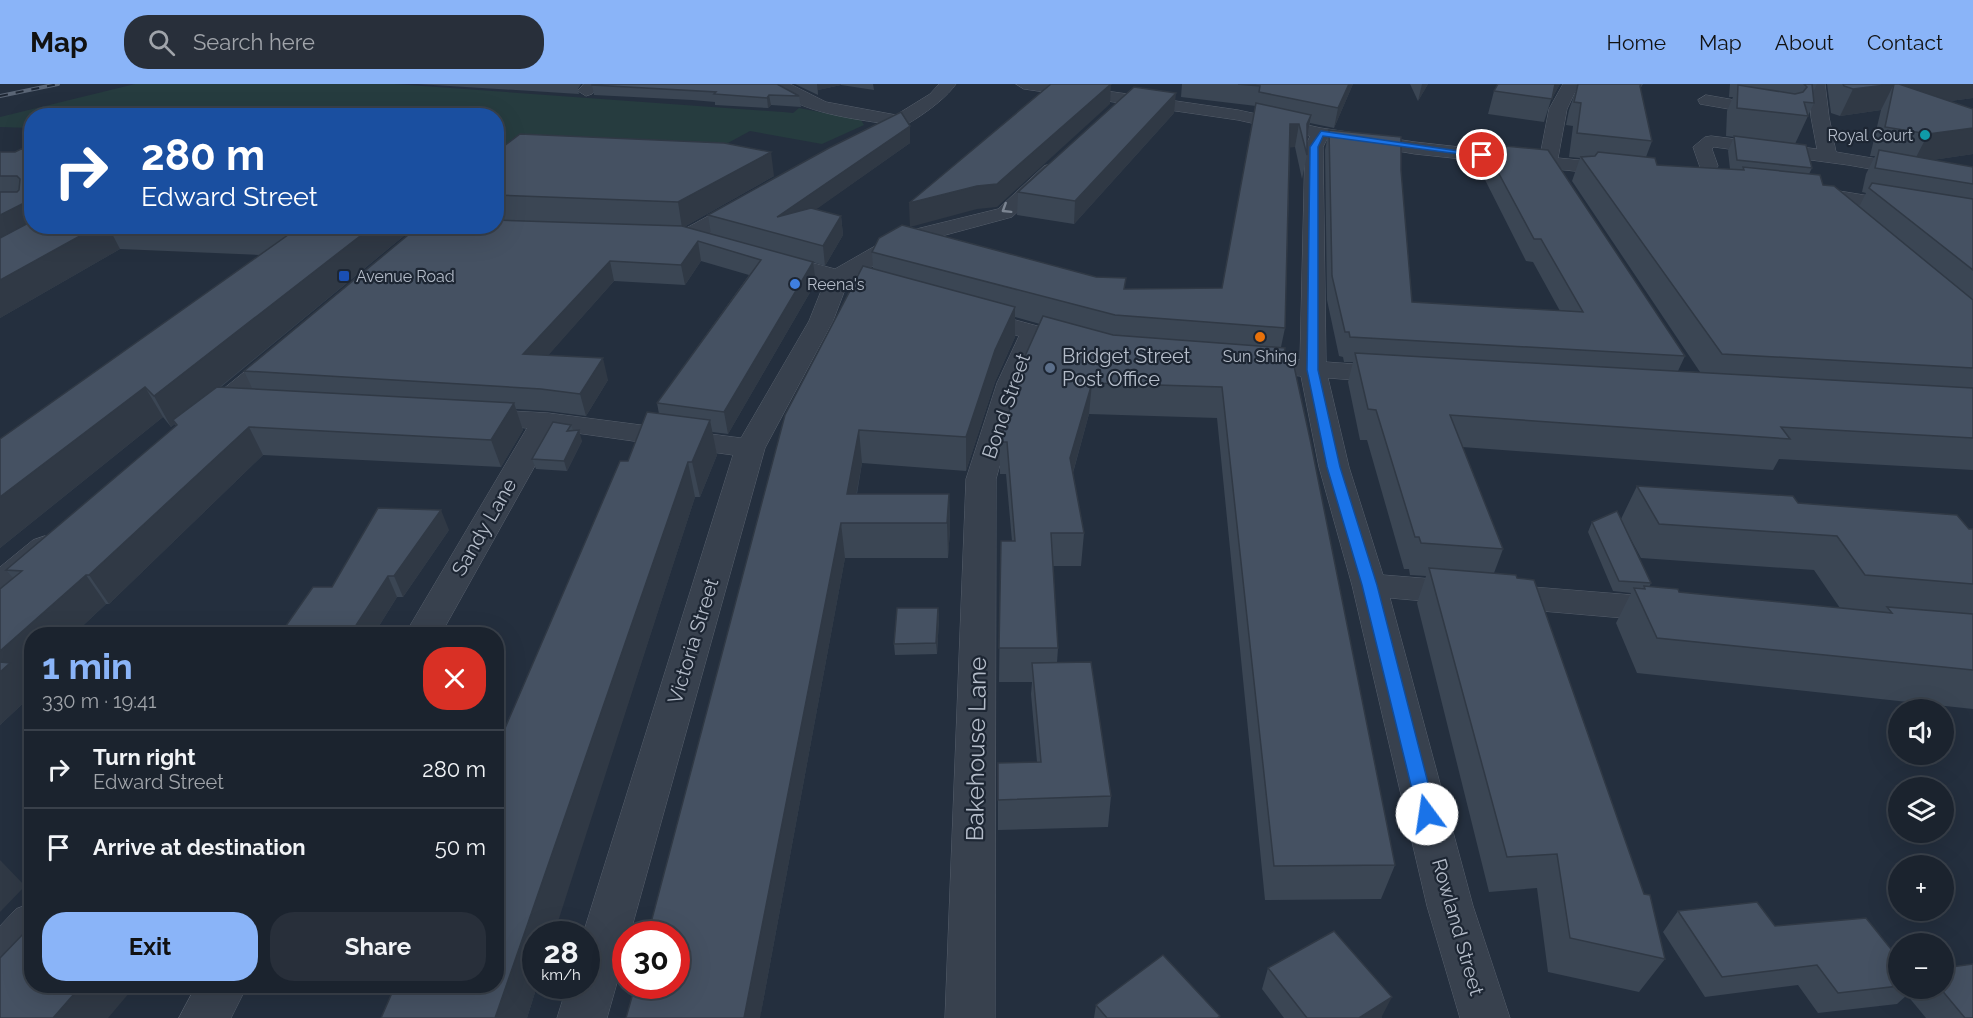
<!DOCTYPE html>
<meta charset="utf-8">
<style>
body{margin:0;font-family:Raleway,sans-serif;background:#282f3a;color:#f1f3f6;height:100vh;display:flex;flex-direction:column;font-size:22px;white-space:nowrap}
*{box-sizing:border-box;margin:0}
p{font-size:20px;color:#a0a4aa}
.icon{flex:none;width:33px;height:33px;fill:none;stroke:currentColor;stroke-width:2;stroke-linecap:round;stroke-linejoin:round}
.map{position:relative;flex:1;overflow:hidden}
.panel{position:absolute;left:24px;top:543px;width:480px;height:366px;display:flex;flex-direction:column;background:#1b232e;border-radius:24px;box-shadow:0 6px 24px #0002,0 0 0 2px #39404a}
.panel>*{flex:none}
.top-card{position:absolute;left:24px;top:24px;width:480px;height:126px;border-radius:24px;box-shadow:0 6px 24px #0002,0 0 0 2px #39404a;background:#1a4fa0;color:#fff;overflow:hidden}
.tools{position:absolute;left:1888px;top:615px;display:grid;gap:12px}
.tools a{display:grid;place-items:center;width:66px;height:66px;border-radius:50%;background:#1b232e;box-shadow:0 6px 24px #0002,0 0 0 2px #39404a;font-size:30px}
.speed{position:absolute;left:522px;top:837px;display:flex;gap:12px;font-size:30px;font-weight:700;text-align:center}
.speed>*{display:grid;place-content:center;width:78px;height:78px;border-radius:50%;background:#1b232e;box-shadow:0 6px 24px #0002,0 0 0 2px #39404a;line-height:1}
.speed small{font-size:15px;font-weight:400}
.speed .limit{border:9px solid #d22;background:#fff;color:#111}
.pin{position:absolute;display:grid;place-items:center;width:51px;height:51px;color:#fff;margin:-26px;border:3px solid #fff;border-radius:50%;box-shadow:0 2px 6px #0007}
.me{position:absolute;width:66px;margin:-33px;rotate:346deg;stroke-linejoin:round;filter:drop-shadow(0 0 4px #0008)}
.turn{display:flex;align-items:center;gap:21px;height:126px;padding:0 18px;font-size:27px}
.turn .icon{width:78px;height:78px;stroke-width:2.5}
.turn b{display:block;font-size:42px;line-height:51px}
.round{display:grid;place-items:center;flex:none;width:63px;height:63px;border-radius:24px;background:#282f3a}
.head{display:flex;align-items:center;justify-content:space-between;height:102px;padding:0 18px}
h1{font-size:36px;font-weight:700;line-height:45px;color:#8ab4f8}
.cta{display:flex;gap:12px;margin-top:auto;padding:12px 18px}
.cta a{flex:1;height:69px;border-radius:24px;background:#8ab4f8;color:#111;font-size:24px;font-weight:700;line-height:69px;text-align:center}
.cta a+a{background:#282f3a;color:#f1f3f6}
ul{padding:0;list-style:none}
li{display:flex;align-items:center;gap:18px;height:78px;padding:0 18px;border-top:2px solid #39404a}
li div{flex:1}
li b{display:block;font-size:22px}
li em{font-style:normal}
header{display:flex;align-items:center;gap:36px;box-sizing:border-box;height:84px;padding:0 30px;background:#8ab4f8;color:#111}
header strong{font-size:28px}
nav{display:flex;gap:33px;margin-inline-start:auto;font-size:21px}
.search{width:420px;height:54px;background:#282f3a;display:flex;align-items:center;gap:15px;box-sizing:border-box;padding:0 21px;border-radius:24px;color:#a0a4aa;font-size:22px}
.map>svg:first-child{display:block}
.green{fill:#263c3f}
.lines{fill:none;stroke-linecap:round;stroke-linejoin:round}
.minor-casing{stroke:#565f6c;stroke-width:1}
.minor{fill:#38414e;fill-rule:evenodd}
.rail-casing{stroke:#5a6575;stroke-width:4}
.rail{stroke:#1d2633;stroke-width:2;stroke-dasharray:8;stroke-linecap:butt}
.wall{fill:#3b4654;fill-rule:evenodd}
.shaded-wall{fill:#303945}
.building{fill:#455162;stroke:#303945;stroke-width:1.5}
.oneway{stroke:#7c8592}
.route{fill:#1a73e8;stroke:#114b97;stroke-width:1.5}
.culture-dot{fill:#0f9aa8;stroke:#1d2633;stroke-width:2}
.transit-dot{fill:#1a4fb4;stroke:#1d2633;stroke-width:2}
.shop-dot{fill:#3f7fe0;stroke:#1d2633;stroke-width:2}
.food-dot{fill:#e8710a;stroke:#1d2633;stroke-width:2}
.service-dot{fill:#5c6f8a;stroke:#1d2633;stroke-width:2}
.labels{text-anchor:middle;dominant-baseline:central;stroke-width:4.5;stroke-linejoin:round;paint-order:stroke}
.far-poi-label{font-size:16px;fill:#b4bcc9;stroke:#1d2633;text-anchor:start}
.poi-label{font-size:20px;fill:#b4bcc9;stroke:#1d2633;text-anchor:start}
.street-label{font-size:20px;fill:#b4bcc9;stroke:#1d2633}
.near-street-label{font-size:24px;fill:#b4bcc9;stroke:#1d2633}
</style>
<header>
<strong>Map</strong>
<div class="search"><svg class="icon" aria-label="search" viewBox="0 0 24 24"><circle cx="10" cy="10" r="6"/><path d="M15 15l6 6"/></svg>Search here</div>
<nav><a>Home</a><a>Map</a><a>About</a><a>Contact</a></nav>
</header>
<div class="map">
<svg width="1973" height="934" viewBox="0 0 1973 934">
<rect width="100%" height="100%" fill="#242f3e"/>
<polygon class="green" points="135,0 395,0 783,28 793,29 799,24 861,36 864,41 822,60 750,47 689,80 497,70 496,32 32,32 31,44 0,43 0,33"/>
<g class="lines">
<defs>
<g id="minor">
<polygon points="584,0 601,0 592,10 586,12 578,7"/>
<path d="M771 0H790L826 18 896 31 930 10 939 0H956C940 23 891 53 864 59L858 58 855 54 858 50 880 39C849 34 791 27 771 0Z"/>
<polygon points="1016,0 1058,0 1238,26 1321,44 1415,58 1540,72 1549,25 1563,0 1579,0 1567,25 1558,74 1621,80 1628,82 1631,86 1628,90 1621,92 1415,70 1327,55 1323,63 1326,278 1396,283 1405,285 1409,291 1405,297 1396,299 1328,294 1349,383 1383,491 1670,514 1682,518 1688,526 1682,534 1670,538 1390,514 1473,822 1510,934 1460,934 1427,822 1352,501 1319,383 1301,292 1241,287 1237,281 1241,275 1250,273 1300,276 1305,63 1310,52 1238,36 1024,5"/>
<polygon points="1809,0 1825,0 1829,33 1836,68 1973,91 1973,103 1848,81 1714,63 1712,65 1718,82 1715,86 1701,86 1693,63 1705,53 1711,52 1817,65 1811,33"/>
<polygon points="1706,11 1775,23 1781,24 1784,28 1781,32 1775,33 1700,20 1698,16"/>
<polygon points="1051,80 1058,82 1061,86 1058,90 1012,133 912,160 857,191 906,205 910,210 906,215 898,217 846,203 833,237 765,364 630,850 626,850 626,867 607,934 557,934 567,902 586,902 586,850 583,850 733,371 555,346 441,550 405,550 527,344 465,339 461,333 465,327 475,325 548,329 741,354 809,237 825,197 764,180 761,175 764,170 772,168 835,185 896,150 998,125 1044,82"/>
<polygon points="1803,101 1973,129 1973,141 1796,111 1793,107 1796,103"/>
<polygon points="748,112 755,114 758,118 755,122 695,158 687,160 679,158 676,153 679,148 741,114"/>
<polygon points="381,142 471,142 473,145 470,150 462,151 391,148 383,147"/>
<polygon points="971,224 1089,256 1093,261 1089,266 1080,269 1041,258 1023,299 996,395 995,934 945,934 966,395 997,299 1019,252 962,236 959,231 962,226"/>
<polygon points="284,260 293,263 297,268 293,273 216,339 206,341 196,339 192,333 196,327 275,263"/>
<polygon points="45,452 57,456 61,463 57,470 12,509 0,512 0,483 33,456"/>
<polygon points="32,819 32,874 17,891 0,897 0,842 16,825"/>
<polygon points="196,902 247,902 231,934 179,934"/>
</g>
</defs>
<use href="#minor" class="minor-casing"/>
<use href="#minor" class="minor"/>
<defs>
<polyline id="rail" points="0,12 58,0"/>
</defs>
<use href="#rail" class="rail-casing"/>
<use href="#rail" class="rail"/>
</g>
<g class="wall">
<polygon points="417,0 581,0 578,5 579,10"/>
<polygon points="795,0 873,0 874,6 841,1 818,6 818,11"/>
<polygon points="1182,0 1353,0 1334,44 1310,39 1307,53 1307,71 1302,95 1295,63 1290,63 1285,244 1281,263 1284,269 1395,781 1381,815 1265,816 1217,334 1089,330 1073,389 1084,449 1081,482 1053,482 1058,564 1057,579 1111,712 1108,743 998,746 998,679 1037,678 1031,610 1032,598 999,598 1001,457 1012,457 1006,390 1000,390 1000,358 1040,240 1015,233 1015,253 995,298 966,387 862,379 857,410 949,410 950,445 948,474 845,474 760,934 873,185 872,168 1125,205 1222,204 1256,22 1181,13"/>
<polygon points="1410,0 1428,0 1418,17"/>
<polygon points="1560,0 1551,16 1544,38 1488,30 1494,7"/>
<polygon points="1643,0 1640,5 1652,57 1646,73 1657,81 1730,85 1728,67 1734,53 1726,52 1727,27 1733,13 1729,13 1730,0 1817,0 1813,9 1814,19 1795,60 1812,84 1809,90 1823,101 1859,123 1866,109 1862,108 1866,90 1875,72 1870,72 1881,26 1840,32 1831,29 1827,0 1973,0 1973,14 1950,17 1973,25 1973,70 1932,76 1973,83 1973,386 1779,375 1773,386 1462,363 1503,465 1494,489 1665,875 1639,908 1548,888 1537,804 1489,808 1417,519 1426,492 1410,491 1409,485 1404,485 1367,356 1360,356 1348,298 1353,278 1344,278 1343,273 1339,272 1327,216 1325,66 1329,46 1401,86 1412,218 1560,227 1533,178 1526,177 1477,80 1483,60 1685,272 1678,287 1700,288 1572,97 1580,74 1569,73 1573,42 1566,41 1569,26 1577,3"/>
<polygon points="592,1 799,12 801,23 771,21 768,24 715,21 715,18 692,16 594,11"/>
<polygon points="1174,29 1074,140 1017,131 1018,108"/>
<polygon points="910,42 910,59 816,125 841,132 843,151 825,182 813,178 816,198 728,350 712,348 717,371 700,413 695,413 536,902 537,902 527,934 381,934 628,377 659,330 657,319 749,191 701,177 685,201 614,197 548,271 608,296 586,332 548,327 516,325 523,346 501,383 263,371 109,520 106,520 74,550 32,550 32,590 24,597 32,611 0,641 0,505 13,494 6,486 176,342 175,340 171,343 163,333 0,464 0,355 260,171 120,165 0,234 0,68 15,68 32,142 402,142 405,151 221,303 252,304 244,287 496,142 496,68 774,92 684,143 711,150 708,131"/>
<polygon points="571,341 573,346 582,357 567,387 536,385 532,375"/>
<path d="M1637 402 1798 419 1973 445V625L1637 589 1616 539 1631 509 1613 507 1588 448 1592 438 1621 435ZM1621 437 1641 474 1814 486 1840 524 1679 508 1649 503 1651 499Z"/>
<polygon points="449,446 403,513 397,513 374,550 286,550 283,546 332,503"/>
<polygon points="938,524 939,534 937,570 895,571 894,560"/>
<polygon points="1678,827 1775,842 1899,875 1899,904 1944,904 1973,934 1926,934 1907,911 1897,920 1818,929 1798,901 1705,913 1663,848"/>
<polygon points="1268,884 1382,933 1381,934 1284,934 1262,905"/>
<polygon points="1096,921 1220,932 1219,934 1094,934"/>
</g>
<g class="shaded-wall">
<polygon points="817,0 841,0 841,1 818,6 818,11"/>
<polygon points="1111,0 1110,20 997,123 977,125 910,143 909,119"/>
<polygon points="1349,0 1353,0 1334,44 1338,24"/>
<polygon points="1422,0 1428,0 1418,17"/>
<polygon points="1555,0 1560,0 1551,16 1552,15"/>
<polygon points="1894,0 1881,26 1840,32 1853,5"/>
<polygon points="1898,0 1973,0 1973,14 1889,25"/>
<polygon points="1176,9 1174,29 1074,140 1075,117"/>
<polygon points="769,11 771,21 768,24 767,14"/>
<polygon points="1311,31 1307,54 1307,40"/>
<polygon points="1290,40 1299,40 1295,63 1286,64"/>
<polygon points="910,42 910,59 780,151 777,133"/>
<polygon points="1973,44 1973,70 1913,79 1928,50"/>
<polygon points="771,68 774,92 682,144 678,118"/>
<polygon points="32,115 32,142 0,166 0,131"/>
<polygon points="841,132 843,151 825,182 823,162"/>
<polygon points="98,142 108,142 120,165 0,234 0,196"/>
<polygon points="373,142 402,142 405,151 176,339 173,336 175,340 171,343 154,312"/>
<polygon points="698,157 701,177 685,201 681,181"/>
<polygon points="610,177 614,197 530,292 523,270"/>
<polygon points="813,178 816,198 728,350 724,328"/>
<polygon points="1015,223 1015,253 995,298 966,387 966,353 995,266"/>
<polygon points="603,274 608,296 586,332 580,310"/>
<polygon points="1092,299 1089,330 1068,406 1070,374"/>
<polygon points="145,303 163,333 0,464 0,413"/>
<polygon points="514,319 523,346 501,383 491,356"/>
<polygon points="710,336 717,371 700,413 692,378"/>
<polygon points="249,343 263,371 109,520 89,491"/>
<polygon points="579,346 582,357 567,387 564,377"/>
<polygon points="859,346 862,379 851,439 847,410"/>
<polygon points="688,378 695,413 554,850 536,850 536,902 537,902 527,934 495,934"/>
<polygon points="949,410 950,445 948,474 947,439"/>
<polygon points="441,426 449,446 403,513 394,492"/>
<polygon points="841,439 845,474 760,934 744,934"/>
<polygon points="86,491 106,520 74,550 32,550 32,590 24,597 32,606 32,611 0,641 0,567"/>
<polygon points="388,492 397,513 374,550 356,550 353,546"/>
<polygon points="938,524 939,534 937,570 936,559"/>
<polygon points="0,776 25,802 0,828"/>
<polygon points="81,902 135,902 108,934 53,934"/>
<polygon points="1392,913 1381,934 1359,934"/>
</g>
<g class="building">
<polygon points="592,0 777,0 799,12 769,11 767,14 714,10 716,8 592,1"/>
<polygon points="1051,0 1111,0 997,100 977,102 909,119"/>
<polygon points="1238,0 1349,0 1338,24 1259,8 1260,2"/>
<polygon points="1498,0 1555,0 1552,15 1494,7"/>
<polygon points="1578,0 1641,0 1640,2 1652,57 1577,49 1581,19 1574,18"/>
<polygon points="1804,0 1812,0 1814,19 1804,18 1808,32 1737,24 1738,1 1795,10 1803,8 1807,3"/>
<polygon points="1843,0 1899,0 1973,25 1973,44 1928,50 1885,43 1894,0 1853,5 1844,2"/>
<polygon points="1134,3 1176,9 1075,117 1018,108"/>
<polygon points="1256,19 1311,31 1307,40 1307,71 1299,40 1290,40 1285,244 1115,231 872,168 879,154 902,141 1096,193 1126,194 1124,205 1222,204"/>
<polygon points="901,28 910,42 777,133 811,124 841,132 823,162 708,131 829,64"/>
<polygon points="1329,46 1401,53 1401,86 1412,218 1583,228 1541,155 1534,155 1483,60 1548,66 1685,272 1350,253 1349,248 1345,248 1332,192"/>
<polygon points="520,50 724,59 771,68 678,118 496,111 496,68"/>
<polygon points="1734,52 1806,61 1812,84 1737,76"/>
<polygon points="21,65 32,66 32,115 0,131 0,108 17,108 19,106 20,95 17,92 0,92 0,68 15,68"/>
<polygon points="1879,66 1973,83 1973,100 1875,84"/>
<polygon points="1598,68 1655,74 1657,81 1744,86 1743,83 1820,91 1823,101 1834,102 1973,216 1973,284 1722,270 1581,73 1595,72"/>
<polygon points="1872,99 1973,115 1973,186 1869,104"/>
<polygon points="496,136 682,142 813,178 724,328 657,319 761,176 698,157 681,181 610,177 523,270 603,274 580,310 541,305 244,287 419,142 496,142"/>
<polygon points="32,137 32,142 98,142 0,196 0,154"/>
<polygon points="201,142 373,142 154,312 145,303 0,413 0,355 295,146"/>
<polygon points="863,182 1015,223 995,266 966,353 859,346 847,410 949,410 947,439 841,439 744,934 626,934 635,902 676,902 676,850 648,850 785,331"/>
<polygon points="1043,232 1113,251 1285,264 1284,269 1292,273 1310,355 1395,781 1274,782 1222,303 1092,299 1070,374 1084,449 1051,449 1058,564 999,564 1001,457 1015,457 1007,358 1000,358 1026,270"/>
<polygon points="1355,269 1973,304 1973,354 1781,343 1790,355 1450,331 1503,465 1421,459 1419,453 1415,453 1376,326 1368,325"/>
<polygon points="217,303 514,319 491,356 249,343 89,491 86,491 0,567 0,505 22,487 6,486 177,341 173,336"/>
<polygon points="647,328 710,336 692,378 688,378 495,934 381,934 395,902 496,902 496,665 620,377 628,377"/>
<polygon points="553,338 571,341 567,347 579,346 564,377 532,375"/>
<polygon points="1637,402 1793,412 1798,419 1957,431 1969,445 1973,445 1973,500 1865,491 1837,452 1659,440"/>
<polygon points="378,424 441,426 394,492 388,492 353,546 283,546 313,503 332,503"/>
<polygon points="1617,427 1651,499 1619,497 1592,438"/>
<polygon points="1429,484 1516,491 1517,494 1534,496 1644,810 1650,811 1665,875 1570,854 1557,770 1507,773"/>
<polygon points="1644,502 1678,505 1679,508 1892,529 1887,523 1973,530 1973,586 1657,554 1634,504 1645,505"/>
<polygon points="897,524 938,524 936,559 894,560"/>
<polygon points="0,578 10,579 0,588"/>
<polygon points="1091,578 1111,712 998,716 998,679 1041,678 1032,579"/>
<polygon points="1757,818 1775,842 1866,834 1899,875 1899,902 1838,909 1817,881 1722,893 1678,827"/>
<polygon points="26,847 32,848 32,902 81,902 53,934 0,934 0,874"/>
<polygon points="1334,847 1392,913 1359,934 1307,934 1268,884"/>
<polygon points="1163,871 1220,932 1217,934 1107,934 1096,921"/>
<polygon points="1973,880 1973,934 1965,934 1940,904 1944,904 1944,884"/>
</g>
<defs><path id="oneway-chevron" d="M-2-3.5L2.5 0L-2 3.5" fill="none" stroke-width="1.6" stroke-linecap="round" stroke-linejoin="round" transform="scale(1.5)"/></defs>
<use class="oneway" href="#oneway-chevron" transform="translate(1006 125) rotate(148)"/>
<polygon class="route" points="1321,47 1486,71 1482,73 1323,52 1318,63 1318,286 1340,383 1377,501 1436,730 1433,736 1427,738 1421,736 1418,730 1362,501 1327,383 1307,286 1310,63"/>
<circle class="culture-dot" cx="1925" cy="51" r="6"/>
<rect class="transit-dot" x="338" y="186" width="12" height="12" rx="3"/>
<circle class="shop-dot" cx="795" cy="200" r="6"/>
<circle class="food-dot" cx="1260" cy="253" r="6"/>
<circle class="service-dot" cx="1050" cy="284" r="6"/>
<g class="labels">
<g class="far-poi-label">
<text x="1913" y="51" text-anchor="end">Royal Court</text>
<text x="356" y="192">Avenue Road</text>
<text x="807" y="200">Reena's</text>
<text x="1260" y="272" text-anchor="middle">Sun Shing</text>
</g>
<g class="poi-label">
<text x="1062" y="272">Bridget Street<tspan x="1062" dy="23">Post Office</tspan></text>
</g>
<g class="street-label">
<text transform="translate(1006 322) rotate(-71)">Bond Street</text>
<text transform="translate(484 443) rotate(-60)">Sandy Lane</text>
<text transform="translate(693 557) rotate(-73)">Victoria Street</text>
<text transform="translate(1458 843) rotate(74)">Rowland Street</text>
</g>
<g class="near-street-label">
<text transform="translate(976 665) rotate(-89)">Bakehouse Lane</text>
</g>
</g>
</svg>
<div class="tools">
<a><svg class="icon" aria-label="sound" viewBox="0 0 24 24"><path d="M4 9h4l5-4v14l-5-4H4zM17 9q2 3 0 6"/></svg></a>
<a><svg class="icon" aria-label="layers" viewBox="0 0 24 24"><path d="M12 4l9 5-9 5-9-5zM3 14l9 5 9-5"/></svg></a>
<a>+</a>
<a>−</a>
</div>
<div class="speed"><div>28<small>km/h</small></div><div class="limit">30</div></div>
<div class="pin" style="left:1482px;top:71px;background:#d93025"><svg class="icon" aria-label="arrive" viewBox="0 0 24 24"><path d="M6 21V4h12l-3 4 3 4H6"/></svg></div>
<svg class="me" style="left:1427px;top:730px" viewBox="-20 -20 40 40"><circle r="19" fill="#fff"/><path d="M0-13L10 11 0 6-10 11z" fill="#1a73e8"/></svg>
<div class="top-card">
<div class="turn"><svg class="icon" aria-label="right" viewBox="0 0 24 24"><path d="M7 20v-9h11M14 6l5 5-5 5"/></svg><div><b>280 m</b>Edward Street</div></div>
</div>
<section class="panel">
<div class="head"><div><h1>1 min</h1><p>330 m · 19:41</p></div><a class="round" style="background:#d93025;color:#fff"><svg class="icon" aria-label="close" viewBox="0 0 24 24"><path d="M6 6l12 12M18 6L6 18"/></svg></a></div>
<ul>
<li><svg class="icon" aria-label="right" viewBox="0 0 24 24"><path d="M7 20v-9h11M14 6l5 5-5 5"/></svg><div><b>Turn right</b><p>Edward Street</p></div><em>280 m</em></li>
<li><svg class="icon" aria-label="arrive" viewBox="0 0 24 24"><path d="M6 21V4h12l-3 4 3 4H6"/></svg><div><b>Arrive at destination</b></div><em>50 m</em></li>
</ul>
<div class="cta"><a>Exit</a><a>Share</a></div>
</section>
</div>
